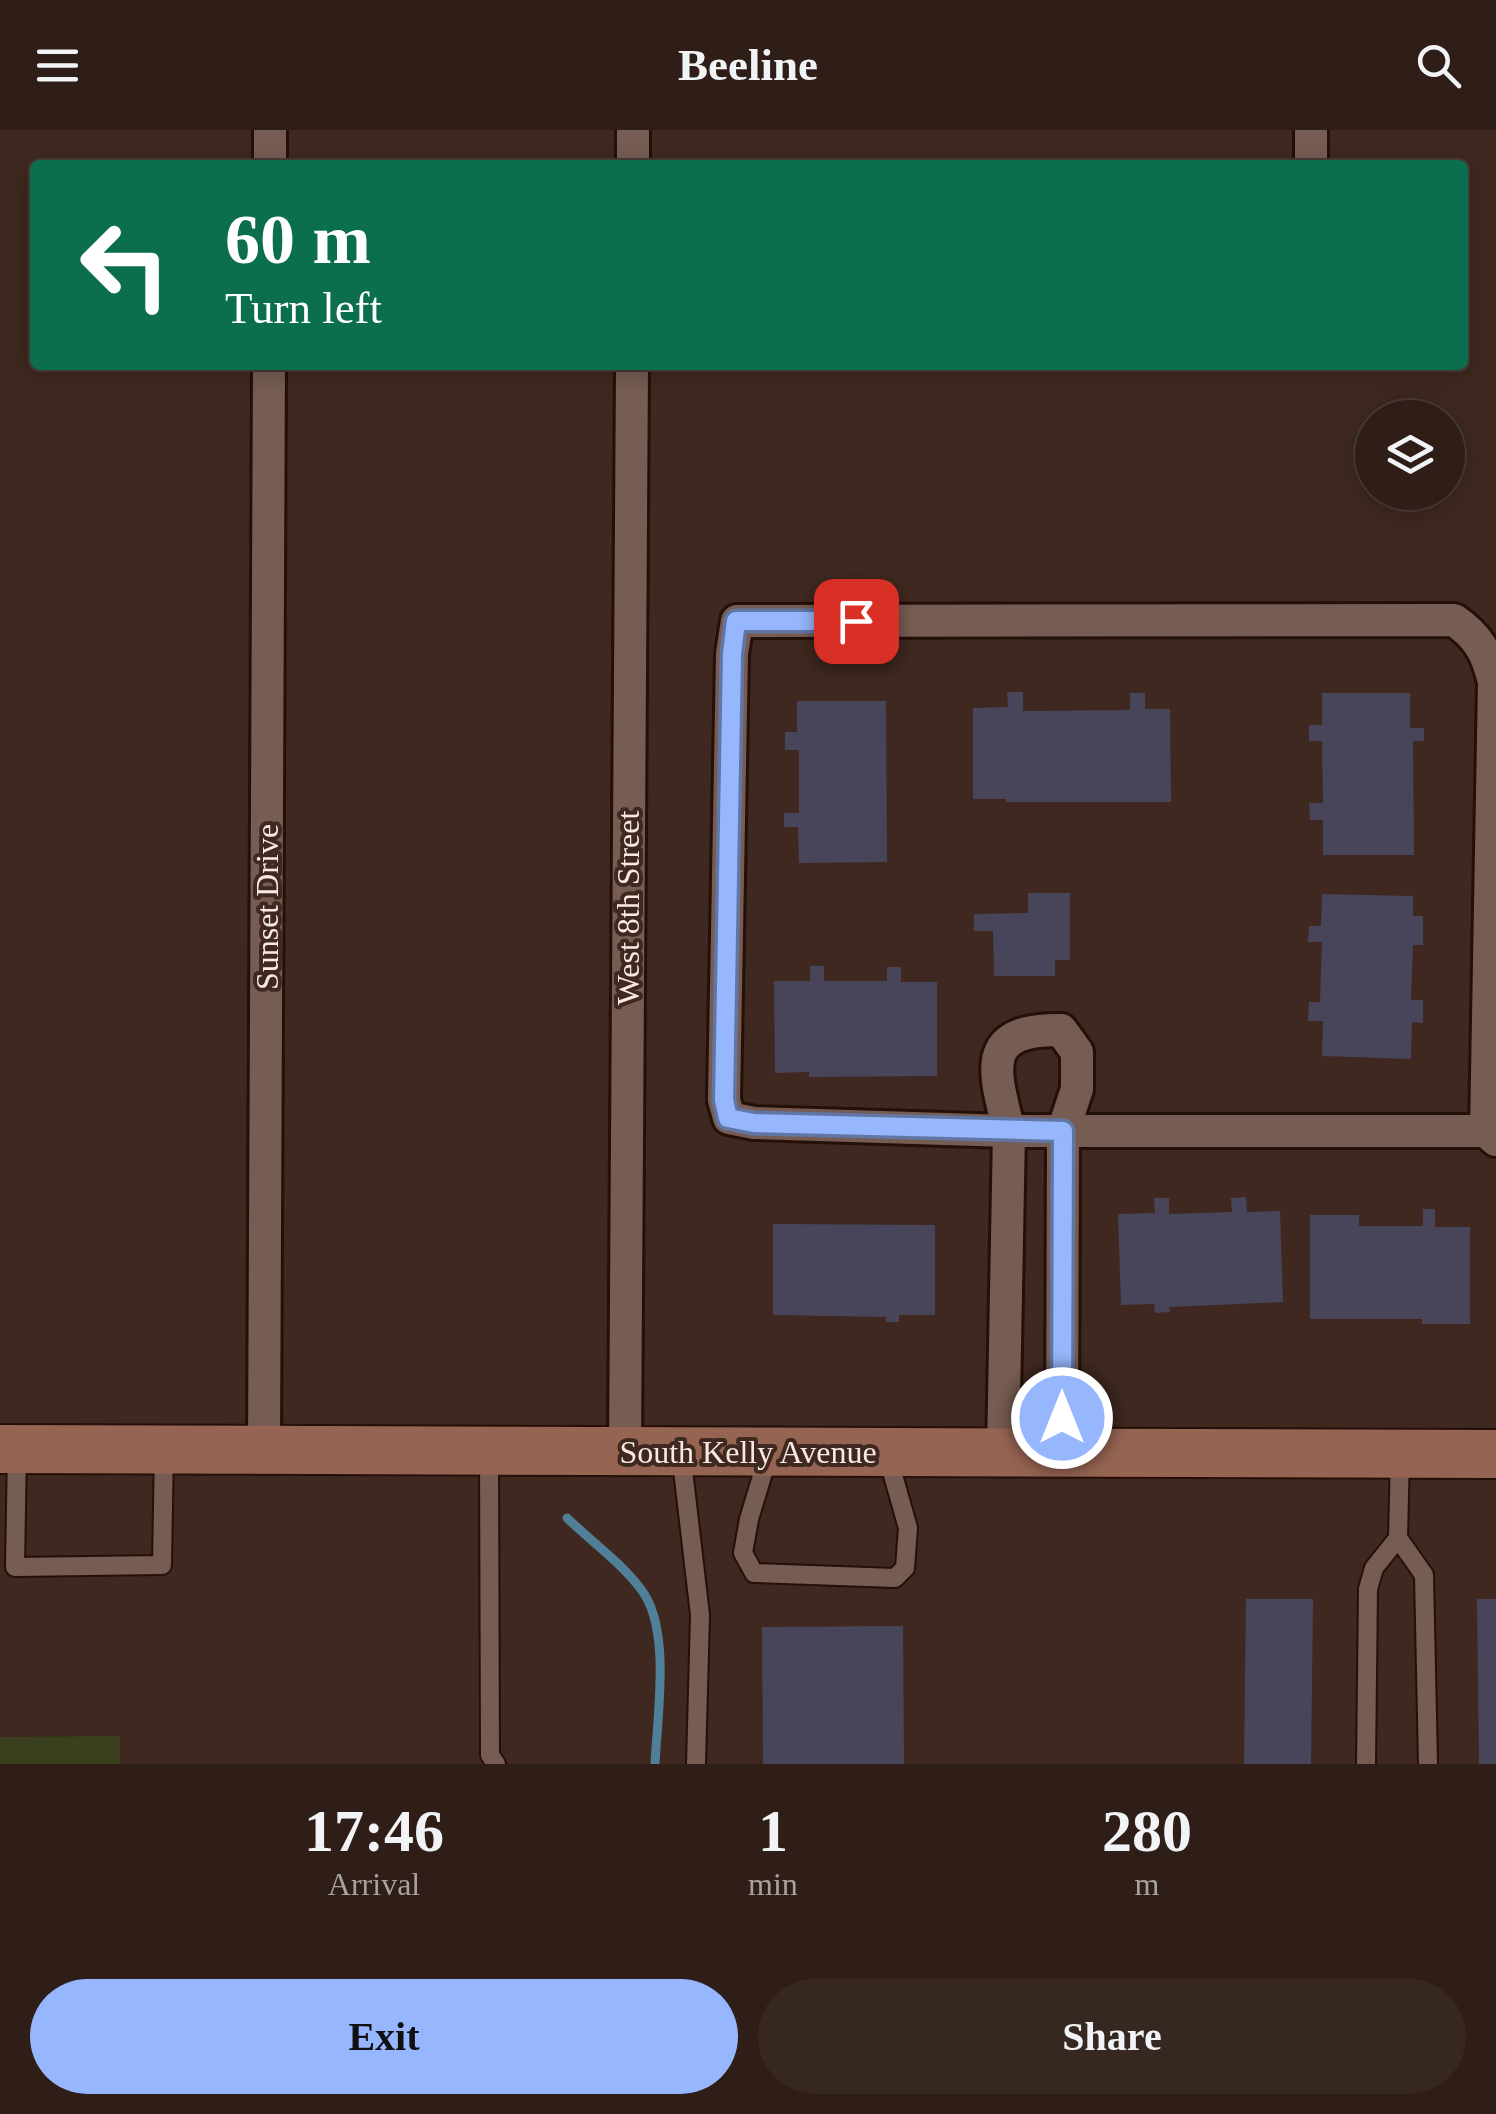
<!DOCTYPE html>
<style>
body{margin:0;font-family:Georgia,serif;background:#362720;color:#f1f3f6;height:100vh;display:flex;flex-direction:column;font-size:38px;white-space:nowrap}
*{box-sizing:border-box;margin:0}
p{font-size:32px;color:#a7a2a1}
.icon{flex:none;width:55px;height:55px;fill:none;stroke:currentColor;stroke-width:2;stroke-linecap:round;stroke-linejoin:round}
.map{position:relative;height:1634px;overflow:hidden}
.side{display:flex;flex-direction:column;background:#2e1e17;flex:1}
.side>*{flex:none}
.banner{position:absolute;left:30px;top:30px;width:1438px;height:210px;border-radius:10px;box-shadow:0 5px 25px #0003,0 0 0 2px #493c36;background:#0b6e4f;color:#fff;overflow:hidden}
.tools{position:absolute;left:1355px;top:270px;display:grid;gap:20px}
.tools a{display:grid;place-items:center;width:110px;height:110px;border-radius:50%;background:#2e1e17;box-shadow:0 5px 25px #0003,0 0 0 2px #493c36;font-size:50px}
.pin{position:absolute;display:grid;place-items:center;width:85px;height:85px;color:#fff;margin:-42px;border-radius:20px;box-shadow:0 5px 15px #0006}
.me{position:absolute;width:110px;margin:-55px;rotate:0deg;stroke-linejoin:round;filter:drop-shadow(0 0 8px #0008)}
.turn{display:flex;align-items:center;gap:35px;height:210px;padding:0 30px;font-size:45px}
.turn .icon{width:130px;height:130px;stroke-width:2.5}
.turn b{display:block;font-size:70px;line-height:85px}
.eta{display:flex;justify-content:space-evenly;align-items:center;height:170px;text-align:center}
.eta b{font-size:60px;font-weight:700;line-height:70px}
.primary-button{display:flex;gap:20px;margin-top:auto;padding:20px 30px}
.primary-button a{flex:1;height:115px;border-radius:60px;background:#96b6fd;color:#111;font-size:40px;font-weight:700;line-height:115px;text-align:center}
.primary-button a+a{background:#362720;color:#f1f3f6}
header{display:flex;justify-content:space-between;align-items:center;height:130px;padding:0 30px;background:#2e1e17;font-size:45px;font-weight:700}
.map>svg:first-child{display:block}
.green{fill:#3a3f1d}
.lines{fill:none;stroke-linecap:round;stroke-linejoin:round}
.stream{stroke:#508098;stroke-width:9}
.building{fill:#48455b}
.lane-casing{stroke:#241008;stroke-width:22}
.street-casing{stroke:#241008;stroke-width:38}
.secondary-casing{stroke:#241008;stroke-width:52}
.lane{stroke:#765c52;stroke-width:18}
.street{stroke:#765c52;stroke-width:32}
.secondary{stroke:#966453;stroke-width:48}
.route-casing{stroke:#6276a4;stroke-width:25}
.route{stroke:#96b6fd;stroke-width:18}
.labels{text-anchor:middle;dominant-baseline:central;stroke-width:8;stroke-linejoin:round;paint-order:stroke}
.street-label{font-size:32px;fill:#f8e9e2;stroke:#3e281f}
</style>
<header><svg class="icon" aria-label="menu" viewBox="0 0 24 24"><path d="M4 6h16M4 12h16M4 18h16"/></svg>Beeline<svg class="icon" aria-label="search" viewBox="0 0 24 24"><circle cx="10" cy="10" r="6"/><path d="M15 15l6 6"/></svg></header>
<div class="map">
<svg width="1496" height="1634" viewBox="0 0 1496 1634">
<rect width="100%" height="100%" fill="#3e281f"/>
<polygon class="green" points="120,1606 120,1634 0,1634 0,1607"/>
<g class="lines">
<path class="stream" d="M567 1388C590 1410 620 1432 640 1458 672 1497 657 1586 655 1634"/>
</g>
<g class="building">
<polygon points="1007,562 1023,562 1023,581 1130,580 1130,563 1145,563 1145,579 1170,579 1171,672 1006,672 1006,669 973,669 973,578 1008,577"/>
<polygon points="1322,563 1410,563 1410,598 1424,598 1424,611 1413,611 1414,725 1323,725 1323,690 1310,690 1309,673 1323,673 1322,611 1309,611 1309,595 1322,595"/>
<polygon points="797,571 886,571 887,732 799,733 798,697 784,697 784,683 799,683 799,620 785,620 785,602 797,602"/>
<polygon points="1028,763 1070,763 1070,830 1055,830 1055,846 994,846 993,801 974,801 974,784 1028,783"/>
<polygon points="1322,764 1413,766 1413,786 1423,786 1423,815 1413,815 1411,870 1423,870 1423,893 1412,892 1411,929 1322,926 1323,891 1308,891 1309,872 1320,872 1322,812 1308,812 1309,796 1321,796"/>
<polygon points="810,836 824,836 824,851 887,851 887,837 901,837 901,852 937,852 937,946 809,947 809,942 775,943 774,851 810,851"/>
<polygon points="1246,1067 1247,1082 1280,1081 1283,1172 1169,1177 1170,1182 1155,1183 1154,1174 1121,1175 1118,1084 1155,1083 1154,1068 1169,1068 1169,1084 1232,1082 1231,1068"/>
<polygon points="1423,1079 1435,1079 1435,1097 1470,1097 1470,1194 1422,1194 1422,1189 1310,1189 1310,1085 1359,1085 1359,1096 1423,1096"/>
<polygon points="773,1094 935,1095 935,1185 899,1185 899,1192 886,1192 886,1187 773,1185"/>
<polygon points="1246,1469 1313,1469 1311,1634 1244,1634"/>
<polygon points="1477,1469 1496,1469 1496,1634 1479,1634"/>
<polygon points="903,1496 904,1634 763,1634 762,1497"/>
</g>
<g class="lines">
<defs>
<g id="lane">
<polyline points="17,1321 15,1437 162,1435 164,1319"/>
<polyline points="489,1321 490,1625 496,1634"/>
<polyline points="681,1323 700,1485 696,1634"/>
<polyline points="769,1323 749,1389 743,1423 754,1443 895,1448 905,1438 908,1398 887,1324"/>
<polyline points="1398,1408 1400,1325"/>
<polyline points="1366,1634 1368,1459 1374,1438 1398,1408 1424,1445 1428,1634"/>
</g>
<g id="street">
<polyline points="270,35 270,0"/>
<polyline points="633,35 633,0"/>
<polyline points="1311,35 1311,0"/>
<path d="M1486 1001H1009L754 993 729 988 724 970 732 524 737 491 1454 490C1479 507 1487 523 1494 552L1486 1001 1496 1010"/>
<polyline points="264,1320 269,235"/>
<polyline points="625,1322 632,235"/>
<path d="M1003 1324 1009 1001C994 940 979 899 1061 900L1077 922V959L1063 1001 1062 1324"/>
</g>
<polyline id="secondary" points="0,1319 1496,1324"/>
</defs>
<use href="#lane" class="lane-casing"/>
<use href="#street" class="street-casing"/>
<use href="#secondary" class="secondary-casing"/>
<use href="#lane" class="lane"/>
<use href="#street" class="street"/>
<use href="#secondary" class="secondary"/>
</g>
<g class="lines">
<defs>
<polyline id="route" points="856,491 736,491 732,524 724,970 728,988 754,993 1063,1001 1062,1288"/>
</defs>
<use href="#route" class="route-casing"/>
<use href="#route" class="route"/>
</g>
<g class="labels">
<g class="street-label">
<text transform="translate(267 777) rotate(-90)">Sunset Drive</text>
<text transform="translate(628 778) rotate(-90)">West 8th Street</text>
<text x="748" y="1322">South Kelly Avenue</text>
</g>
</g>
</svg>
<div class="tools">
<a><svg class="icon" aria-label="layers" viewBox="0 0 24 24"><path d="M12 4l9 5-9 5-9-5zM3 14l9 5 9-5"/></svg></a>
</div>
<div class="pin" style="left:856px;top:491px;background:#d93025"><svg class="icon" aria-label="arrive" viewBox="0 0 24 24"><path d="M6 21V4h12l-3 4 3 4H6"/></svg></div>
<svg class="me" style="left:1062px;top:1288px" viewBox="-20 -20 40 40"><circle r="17" fill="#96b6fd" stroke="#fff" stroke-width="3"/><path d="M0-11L8 9 0 5-8 9z" fill="#fff"/></svg>
<div class="banner">
<div class="turn"><svg class="icon" aria-label="left" viewBox="0 0 24 24"><path d="M17 20v-9H6M10 6l-5 5 5 5"/></svg><div><b>60 m</b>Turn left</div></div>
</div>
</div>
<section class="side">
<div class="eta">
<div><b>17:46</b><p>Arrival</p></div>
<div><b>1</b><p>min</p></div>
<div><b>280</b><p>m</p></div>
</div>
<div class="primary-button"><a>Exit</a><a>Share</a></div>
</section>
